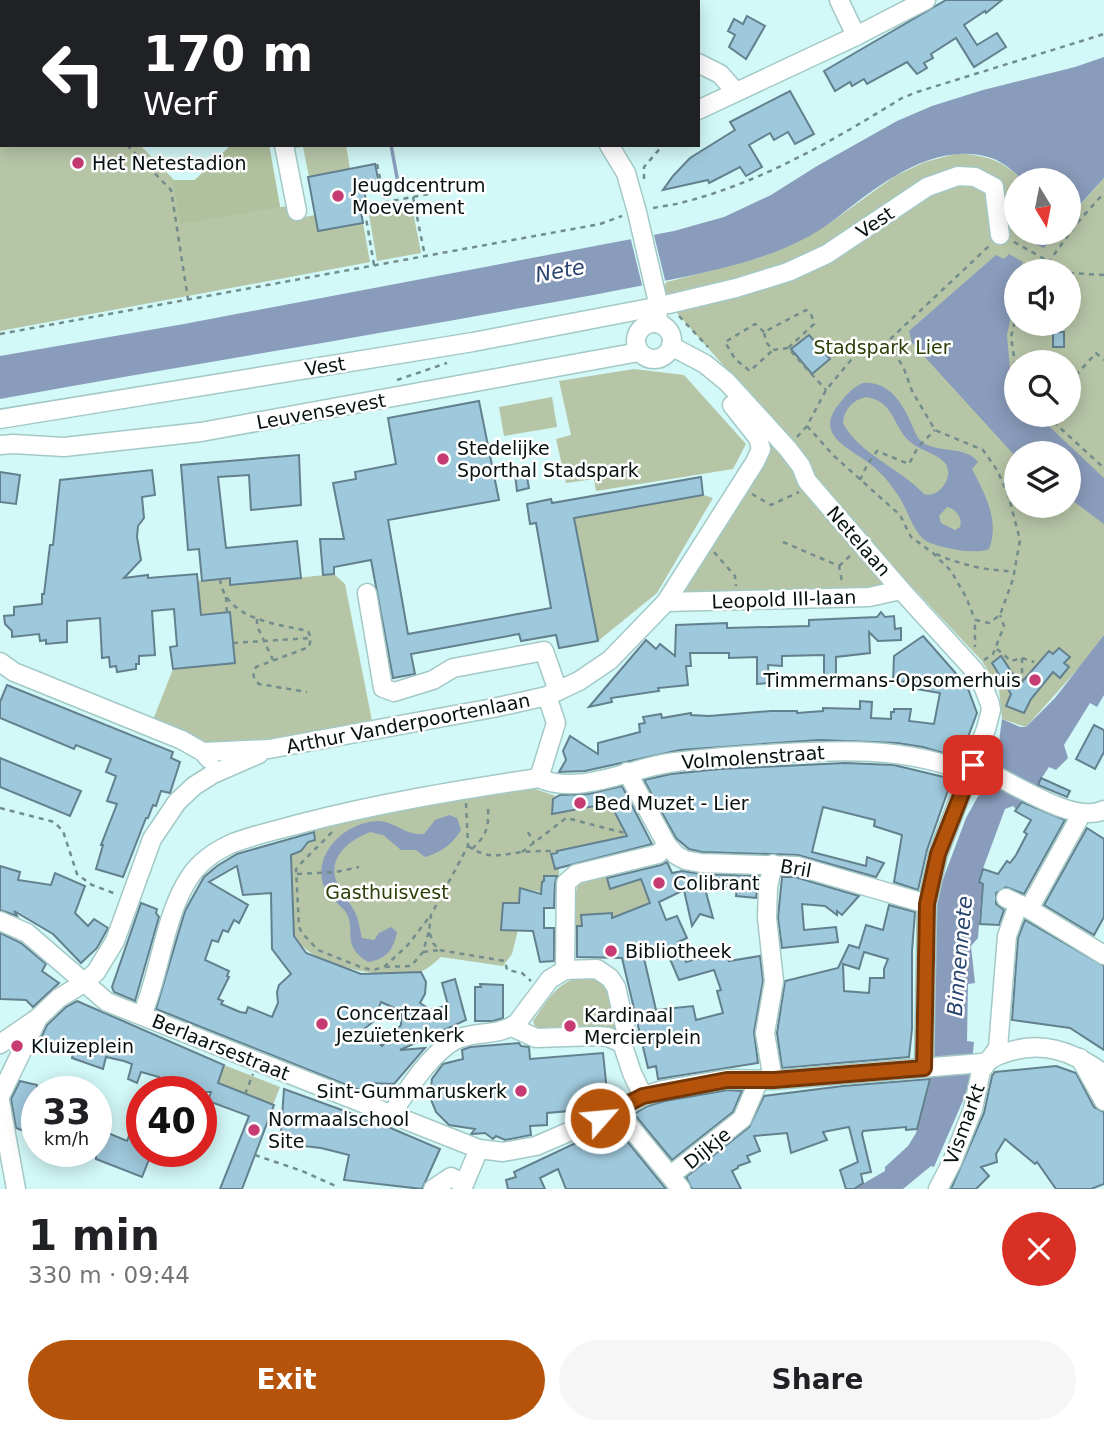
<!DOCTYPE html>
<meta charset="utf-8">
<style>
body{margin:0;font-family:"DejaVu Sans",sans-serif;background:#f6f6f6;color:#202124;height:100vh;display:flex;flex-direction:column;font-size:26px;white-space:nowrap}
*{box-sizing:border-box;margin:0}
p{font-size:23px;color:#757577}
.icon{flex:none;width:38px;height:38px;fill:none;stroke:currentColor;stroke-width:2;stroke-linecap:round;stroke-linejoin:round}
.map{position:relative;height:1189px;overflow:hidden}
.panel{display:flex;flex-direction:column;background:#fff;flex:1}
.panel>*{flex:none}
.hud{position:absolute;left:0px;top:0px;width:700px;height:147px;box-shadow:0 4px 18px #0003;background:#202124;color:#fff;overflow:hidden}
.needle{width:46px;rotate:170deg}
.buttons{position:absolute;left:1004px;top:168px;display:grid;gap:14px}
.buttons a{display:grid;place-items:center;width:77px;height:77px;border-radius:50%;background:#fff;box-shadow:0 4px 18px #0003;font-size:35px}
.speed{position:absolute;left:21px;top:1076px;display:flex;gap:14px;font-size:35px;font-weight:700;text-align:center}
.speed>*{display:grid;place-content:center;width:91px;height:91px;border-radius:50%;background:#fff;box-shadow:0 4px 18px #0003;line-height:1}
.speed small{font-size:18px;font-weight:400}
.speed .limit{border:10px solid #d22;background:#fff;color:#111}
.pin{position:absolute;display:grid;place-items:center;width:60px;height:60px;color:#fff;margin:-30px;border-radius:14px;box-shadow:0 4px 10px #0006}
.me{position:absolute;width:77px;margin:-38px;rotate:63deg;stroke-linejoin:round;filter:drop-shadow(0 0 5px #0008)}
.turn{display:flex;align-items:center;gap:24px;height:147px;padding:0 28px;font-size:32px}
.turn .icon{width:91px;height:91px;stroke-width:2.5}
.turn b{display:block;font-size:49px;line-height:60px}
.round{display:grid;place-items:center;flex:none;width:74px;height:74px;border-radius:37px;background:#f6f6f6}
.head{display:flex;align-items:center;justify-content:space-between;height:119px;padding:0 28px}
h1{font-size:42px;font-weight:600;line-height:52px}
.button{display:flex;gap:14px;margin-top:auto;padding:14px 28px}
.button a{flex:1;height:80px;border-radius:42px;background:#b45309;color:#fff;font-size:28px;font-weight:600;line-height:80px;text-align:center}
.button a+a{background:#f6f6f6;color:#202124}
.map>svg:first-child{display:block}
.green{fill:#b7c5a7;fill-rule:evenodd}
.forest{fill:#b0c19d}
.water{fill:#899cbb;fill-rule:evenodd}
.pier{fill:#d2f8f7}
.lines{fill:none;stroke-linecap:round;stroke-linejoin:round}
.stream{stroke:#899cbb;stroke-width:3.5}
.building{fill:#9ec8db;stroke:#63808e;stroke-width:2;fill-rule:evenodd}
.minor-casing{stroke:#a3c9c7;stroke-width:21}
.path{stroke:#728d8c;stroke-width:2.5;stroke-dasharray:5 5;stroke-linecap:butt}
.minor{stroke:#fff;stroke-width:18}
.route-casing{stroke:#753606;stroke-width:18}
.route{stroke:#b45309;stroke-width:12}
.poi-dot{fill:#c53b72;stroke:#fff;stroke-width:2.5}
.labels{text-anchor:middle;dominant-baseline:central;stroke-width:5;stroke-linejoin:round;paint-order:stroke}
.poi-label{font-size:19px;fill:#051211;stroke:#fff;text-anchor:start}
.street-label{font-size:19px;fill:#051211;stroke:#fff}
.park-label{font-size:19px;fill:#2b3f07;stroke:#fff}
.water-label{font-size:21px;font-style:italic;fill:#2a4470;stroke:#fff}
</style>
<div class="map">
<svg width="1104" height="1189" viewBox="0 0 1104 1189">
<rect width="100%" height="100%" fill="#d2f8f7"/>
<g class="green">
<polygon points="0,0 158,0 2,2 2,145 140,145 174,180 195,180 231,145 269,145 280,207 290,206 293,219 315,215 318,231 363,223 370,262 0,331"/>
<polygon points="293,145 346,145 350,169 309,177 303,147 293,148"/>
<path d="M959 153C989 157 1000 159 1023 180H1017V217L1012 222 1017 226V233H1027L1046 245 1057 233H1069V218L1104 178V635L1085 661 1026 727 1002 719 999 689 982 661 916 591 666 602 770 418 669 304 663 283 759 258 830 223 895 176 925 162ZM1017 271H1069V324H1017ZM1017 362H1069V415H1017ZM1017 453H1069V506H1017Z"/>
<polygon points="411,201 421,253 377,261 368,209"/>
<polygon points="634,369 684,375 746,444 733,469 596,491 594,479 566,483 556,439 571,435 559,381"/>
<polygon points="552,397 557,427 504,436 499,407"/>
<polygon points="703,495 713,498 657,593 598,641 574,518"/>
<polygon points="334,574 345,584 372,721 257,744 213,746 153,720 173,669 235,662 213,614 201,614 196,581 230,578 231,585"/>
<path d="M529 787 556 796 553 799V814L610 803 627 839H612L557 851 551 855 554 865H559V876H545L542 892 520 888 519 903H503L518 930 512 954 503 966 441 957C435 962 427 970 419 972 390 981 310 966 296 938 289 924 291 871 291 853L301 851 308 842 315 840 313 827 382 809Z"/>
<polygon points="606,875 611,889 641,879 651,905 631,910 631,913 612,918 612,913 582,926 572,927 572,907 578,885"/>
<path d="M584 976 605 982 611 993 619 1032H537L533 1021C549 999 556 982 584 976Z"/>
<polygon points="224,1065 280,1087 273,1105 218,1083"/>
</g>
<polygon class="forest" points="231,145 269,145 280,207 180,224 173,180 195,180"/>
<g class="water">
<path d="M1104 57V178L1069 217V180H1023C1013 171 1001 160 988 157 931 141 875 188 834 220 788 255 729 267 674 279 621 290 568 300 515 309 343 340 172 368 0 399V356L184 324 674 231 724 217 771 195 817 166 897 121 932 106 983 90 1075 67Z"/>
<polygon points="1018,233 1056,233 1044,248 1026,240"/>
<polygon points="1009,254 1023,262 1019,269 1022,271 1017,271 1017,298 1013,307 1007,335 1010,369 1017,386 1017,415 1037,415 1104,478 1104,524 1069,498 1069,453 1017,453 1017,458 912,343 909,331 996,255 1004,259"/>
<path d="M863 383C888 381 902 402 911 423 914 429 916 437 922 442 939 454 965 445 978 462L972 469C985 494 1000 521 989 549 976 555 939 548 926 541 913 533 906 504 895 491 889 482 882 474 874 467 853 449 812 437 839 404 846 395 853 387 863 383ZM866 397C892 401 892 421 906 438 918 451 933 451 944 462 956 474 940 499 924 494 900 468 860 455 843 423 844 409 853 400 866 397ZM947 507C956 509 963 518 960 527L955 530 941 523 939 516Z"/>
<polygon points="1104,635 1104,695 1097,707 1090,703 1064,745 1068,758 1056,770 1049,767 1035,788 1016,809 1013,806 1005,809 978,882 1001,892 1000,901 981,898 978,938 971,946 975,983 968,984 967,1041 974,1042 971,1073 972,1080 934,1167 931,1166 903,1189 854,1189 885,1171 885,1167 908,1146 916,1133 931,1078 935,1009 934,925 936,898 966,818 996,764 1002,719 1020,727 1026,727 1055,698"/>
<path d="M449 815 457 818 461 830C453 844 440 853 425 857L416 850H401L383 835 370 832C345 842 324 861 340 889 344 897 351 904 355 912 359 921 360 929 362 938L374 940 379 933 391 927 397 932C394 949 386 960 368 962 339 944 358 930 345 911 338 903 328 896 324 886 312 853 346 822 378 821 394 821 406 836 424 834L435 820Z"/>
</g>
<polygon class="pier" points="653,231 666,284 643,289 630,236"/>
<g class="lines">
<polyline class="stream" points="391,145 399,188"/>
</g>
<g class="building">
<polygon points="946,0 1002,0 986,13 985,11 964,25 977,45 997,33 1006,47 974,67 956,38 931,54 933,58 924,63 927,68 917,74 907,62 867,84 864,79 852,86 850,82 835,91 824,71"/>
<polygon points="747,16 765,26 746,59 729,47 735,35 728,31 734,19 743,24"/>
<polygon points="790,91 814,134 795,144 788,132 774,140 770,133 749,145 762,167 746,176 740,167 709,183 708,180 663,190 673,176 690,158 735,130 730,122"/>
<polygon points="375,164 380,188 364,191 366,200 359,201 363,223 318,231 308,177"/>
<rect x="1053" y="332" width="11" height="15"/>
<polygon points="809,335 830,359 812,374 791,349"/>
<polygon points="479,401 499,500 388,520 408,634 551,608 536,523 530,524 527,504 551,499 552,503 701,477 703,495 574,518 598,641 559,648 556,635 521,641 519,634 411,654 415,674 393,678 371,560 334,567 334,574 323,575 320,539 344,539 333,483 356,479 355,472 396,464 388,418"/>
<polygon points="299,455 301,505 251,510 249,475 218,477 226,548 297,541 301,578 230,585 230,578 202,581 199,549 188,550 181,465"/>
<polygon points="152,470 155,495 142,497 144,518 138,526 137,537 141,560 124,578 148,575 148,578 197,574 201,615 230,612 235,663 173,669 170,647 177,646 174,609 152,611 155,655 139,656 139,664 136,664 136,669 117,672 116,666 110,667 109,657 102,658 100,618 67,621 67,642 46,644 46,640 40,641 39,634 12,637 12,631 5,624 4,616 14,615 14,607 42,604 42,594 44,594 50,545 53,545 60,480"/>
<polygon points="0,472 20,475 16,504 0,502"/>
<polygon points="526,472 529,488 517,491 515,474"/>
<polygon points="881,612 885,617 894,616 895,629 901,628 901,640 878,641 869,632 870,653 836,657 836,676 824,677 824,655 782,656 782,666 768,665 769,683 757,684 757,657 729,658 729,653 690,653 691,666 686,666 688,685 658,688 659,691 611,698 612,702 589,707 646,640 656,649 660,644 675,656 676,625 727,623 727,628 809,626 809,620 877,617"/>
<polygon points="923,636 967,686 977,713 960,758 923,747 897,743 819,740 680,750 585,771 559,772 566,760 563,751 570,736 598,754 598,743 640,732 639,724 645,723 643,717 661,714 662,718 691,713 691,715 709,716 771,711 797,711 797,713 823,711 823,708 860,709 860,701 872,702 871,718 891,719 891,712 894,712 894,709 911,709 909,721 934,724 940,693 916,689 917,681 893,682 894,656"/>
<polygon points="1059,648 1070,657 1064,663 1069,667 1060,678 1053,672 1031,699 1024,713 1006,706 1011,694 992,663 1001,656 1013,674 1022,682 1049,651 1053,654"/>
<polygon points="7,685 173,752 171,758 180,762 170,793 161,791 156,806 153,805 148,818 146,818 123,877 96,869 103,845 101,845 117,804 107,801 116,776 106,772 111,759 76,745 74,749 0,718 0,702"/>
<polygon points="1094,725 1104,730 1104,752 1095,769 1076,759"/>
<polygon points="0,758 81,791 70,816 0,787"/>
<polygon points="845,763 894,765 952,779 927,850 918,890 894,882 902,835 874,826 875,820 823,807 812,852 866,866 867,857 884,863 876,877 798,855 702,852 689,849 676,838 644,780 671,774 720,769"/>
<polygon points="1041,778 1070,791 1067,797 1038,785"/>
<polygon points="622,786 652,844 555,869 551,854 557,853 557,851 627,836 610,803 552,814 553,799 560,795 588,794"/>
<polygon points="1022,802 1065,820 1024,894 1006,887 996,893 996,904 1004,910 999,925 980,924 983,884 979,882 983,869 998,874 1007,861 1010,863 1016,855 1027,834 1024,832 1031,820 1015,811"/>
<polygon points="1087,828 1104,839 1104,917 1094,935 1044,905"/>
<path d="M314 832 315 840 308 842 301 851 291 855 294 936 306 953 361 974 421 972 426 982 425 994 420 1003 431 1010 448 1005 442 983 455 979 466 1020 400 1050 425 1048 394 1084 369 1083 362 1091 156 1009 185 911 204 877 217 866 237 854ZM237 866 243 895 271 893 272 949 291 974 279 985 277 992 278 1003 272 1017 248 1007 246 1013 240 1012 221 1004 223 1001 218 999 229 977 227 976 229 971 205 960 212 940 218 942 223 930 228 932 234 920 239 923 248 905 209 882ZM381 1002 401 1011V1025L382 1046 364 1029 373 1022Z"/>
<path d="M667 862 672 873 682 871 701 874 759 876 756 898 736 896 737 887 704 885 713 918 700 914 692 926 684 890 659 902 666 920 677 916 687 938 678 942 686 962 726 950 729 961 760 956 763 981 754 1032 758 1063 658 1079 656 1066 648 1068 622 958 577 957V926H582L581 915 612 913V918L650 903 641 879 610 889 607 878 661 865ZM664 945 679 980 714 970 721 990 717 991 723 1013 696 1020 693 1006 656 1010 643 954Z"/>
<polygon points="0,866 20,872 18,880 51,885 55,873 85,886 75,913 88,926 94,919 108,928 97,948 81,963 53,934 14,911 17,916 0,910"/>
<polygon points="544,876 557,876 555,883 554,908 544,908 544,928 554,928 554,961 540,962 533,931 501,930 503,903 519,903 520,888 541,894 542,882 544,881"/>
<polygon points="782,877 795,877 859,896 842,915 837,911 837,915 825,906 802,904 804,930 836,927 838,942 782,948 778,918"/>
<polygon points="141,903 157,909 156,913 159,917 135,1001 114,992 112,987"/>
<path d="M889 905 915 912 912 951V1029L909 1057 782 1068 777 1033 785 981 838 968 849 945 859 948 866 925 883 930ZM864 952 888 959 884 969V978H870L869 993 844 991 843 964 859 969Z"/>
<polygon points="1025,920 1104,966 1104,1050 1070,1028 1012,1020 1018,938"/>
<polygon points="0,933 21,943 46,964 42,971 59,983 33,1007 26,1000 0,999"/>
<polygon points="480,984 503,985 503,1018 493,1021 475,1021 475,987 481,987"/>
<polygon points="77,1001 224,1065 218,1083 274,1105 242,1189 220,1189 249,1116 208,1101 211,1092 160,1092 164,1081 159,1079 159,1077 141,1072 137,1083 128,1079 132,1064 124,1061 106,1057 103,1069 72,1058 74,1049 40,1040 47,1025 66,1007"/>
<polygon points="519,1043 521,1046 529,1047 530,1059 603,1053 608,1102 593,1109 547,1113 547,1125 530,1126 531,1135 505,1140 496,1136 493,1139 485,1133 471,1134 475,1129 449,1125 436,1112 430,1097 432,1079 443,1064 463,1059 462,1050 470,1047"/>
<polygon points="1056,1066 1076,1073 1094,1107 1104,1112 1104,1184 1091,1189 1056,1189 1037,1162 1035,1164 1005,1139 996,1154 997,1162 981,1167 989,1176 976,1189 951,1189 984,1113 992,1076 995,1072"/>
<polygon points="930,1079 917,1129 906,1130 906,1127 863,1131 862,1134 871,1172 861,1174 863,1183 854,1189 846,1189 840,1170 858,1162 849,1127 823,1132 827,1140 791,1153 787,1133 754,1136 760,1151 747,1156 750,1162 738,1166 738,1168 732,1171 741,1189 692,1189 686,1177 749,1127 764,1096 843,1086"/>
<polygon points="20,1081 37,1085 37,1136 16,1128 11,1099"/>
<polygon points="284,1089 386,1126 440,1149 422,1189 344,1180 349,1155 321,1148 295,1145 295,1148 280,1145"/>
<polygon points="728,1090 742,1091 733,1112 672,1160 634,1114 648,1106 665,1101"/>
<polygon points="141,1104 142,1152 152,1152 142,1177 96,1159 96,1128 127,1141"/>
<polygon points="614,1125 666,1189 566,1189 558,1169 540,1178 545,1189 508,1189 506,1180 516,1177 514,1172"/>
</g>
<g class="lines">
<defs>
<g id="minor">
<polyline points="342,0 365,2"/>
<polyline points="579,0 582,2"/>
<polyline points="839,0 856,36"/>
<polyline points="698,63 720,74 736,92"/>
<polyline points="698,110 856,36 926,0"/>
<polyline points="284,145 297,211"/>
<polyline points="609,145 626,173 637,212 659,307 656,323"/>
<polyline points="669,304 736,288 788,272 827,254 927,187 958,176 975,177 994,187 1000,235"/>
<circle cx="654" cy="341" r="18"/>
<polyline points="671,346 705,364 727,382 788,449 801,466 807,481 901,590 974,670 982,683 990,704 991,710 986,729 938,854 927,904 924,1068"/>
<polyline points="0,419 473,342 650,308"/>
<polyline points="0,445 13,444 64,447 201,432 639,352"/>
<polyline points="367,593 383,688 394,692 433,680 453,668 544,651 558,691"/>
<polyline points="666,602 869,597 901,590"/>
<polyline points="0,662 14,672 182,740 203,752 209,759"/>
<polyline points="203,752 269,749 493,708 547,696 579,681 610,660 666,602 755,462 761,449 758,438 732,405"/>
<path d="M973 765C1006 777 1071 826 1104 810"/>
<polyline points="627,772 667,845 676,855 685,860 701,863 797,866 927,904"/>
<path d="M539 778C577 796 629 769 669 763 702 758 736 756 769 754 835 750 906 746 969 773"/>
<polyline points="539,778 556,723 547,696"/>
<polyline points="773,864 768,887 767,918 774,981 765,1033 773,1080"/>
<polyline points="1006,898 1029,909 1104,955"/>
<polyline points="1029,909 1082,813"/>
<path d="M0 921 27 933 107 1002 479 1149 503 1152 536 1146 617 1111 643 1096 662 1090 727 1079 773 1080 982 1063C989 1061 995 1056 1002 1054 1040 1039 1073 1051 1104 1074"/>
<polyline points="565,970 566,883 576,874 658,854 667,845"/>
<path d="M142 1015C161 971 164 914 191 875 201 861 217 850 233 843 254 835 277 830 299 824 379 803 459 790 539 778"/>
<polyline points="512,1027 536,1038 597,1036 608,1037 622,1043"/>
<polyline points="0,1044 38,1018 59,998 84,983 96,972 115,941 152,839 177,802 194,786 213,774 259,754"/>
<polyline points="1080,1058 1104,1101"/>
<polyline points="0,1089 0,1101 16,1189"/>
<polyline points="1,1094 38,1018"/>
<polyline points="617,1111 681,1189"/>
<path d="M392 1114C406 1091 435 1047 460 1038 480 1031 499 1036 517 1023L550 979 565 970 597 969 610 978 616 987 626 1031 622 1043 632 1073 643 1096"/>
<polyline points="671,1175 742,1119 759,1080"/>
<polyline points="433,1189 451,1177 463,1183"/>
<polyline points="462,1189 479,1149"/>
<polyline points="938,1189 952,1162 973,1109 981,1071 998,1048 1007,936 1017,908 1021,905"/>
</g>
</defs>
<use href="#minor" class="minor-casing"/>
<g class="path">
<polyline points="180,0 203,2"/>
<polyline points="436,0 443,2"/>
<polyline points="127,145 171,190 188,299"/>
<polyline points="377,164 385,202"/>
<polyline points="644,179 644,167 663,145"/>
<polyline points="413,197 425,256"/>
<path d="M653 208C663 206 674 205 684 202 762 182 834 140 902 98L917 92 1104 34"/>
<polyline points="1014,242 1066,271"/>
<polyline points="374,265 364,206 429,194"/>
<polyline points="1042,271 1078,222 1104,193"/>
<polyline points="1069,273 1104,275"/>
<polyline points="1017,312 1011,337 1017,376"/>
<polyline points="679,316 708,347"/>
<polyline points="764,332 755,324 725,342 735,359 750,371 773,350"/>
<polyline points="0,334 600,224 622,216"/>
<polyline points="887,344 903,366 912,391 935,430 983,450 997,470 1008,494 1020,540 1013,579 1000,615 989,623 975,620 975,647"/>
<polyline points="788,348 773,350 766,342 764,332 806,310 811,314 814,324 788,348 826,390"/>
<polyline points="397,380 447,363"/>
<polyline points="1069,383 1096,353 1104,360"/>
<polyline points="1046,415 1104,468"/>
<polyline points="807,426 834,456 900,515 911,537 933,553 951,571 966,597 975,620"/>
<polyline points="797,437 807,426 826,390 856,354 886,343 989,246"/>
<polyline points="860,480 867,465 877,451 909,464 918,447 935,430"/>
<polyline points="752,494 771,505 799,492"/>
<polyline points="783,542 839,566 842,582"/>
<polyline points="714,552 735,576 736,586"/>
<path d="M936 554C961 565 988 571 1015 571"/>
<polyline points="839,566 852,554"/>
<path d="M220 579C225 619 276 624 308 631L311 638 309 647 256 667C252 675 253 678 259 684L307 692"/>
<polyline points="226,597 227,613"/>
<polyline points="257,619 257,626 273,660"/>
<polyline points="233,643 311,638"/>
<polyline points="997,649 1011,661 1022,658 1034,662"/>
<polyline points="1022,658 1022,682"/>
<polyline points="984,660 993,654 1004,626 1000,615"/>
<polyline points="466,803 468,846 431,915 429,931 433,943 439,950 505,961 507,970 522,973 531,981"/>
<polyline points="0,808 54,822 63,831 77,874 92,885 116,894"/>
<path d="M332 832C320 845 308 855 296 869L299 927 302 933 318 950 363 968 373 970 384 967 407 946 431 915"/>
<polyline points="528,832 534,843"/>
<path d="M468 846C489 860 499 855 522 852 533 851 545 851 557 851"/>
<path d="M472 849C486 836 489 828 488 809"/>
<polyline points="522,852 566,818 625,833"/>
<polyline points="297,874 336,872 359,867"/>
<polyline points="423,952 439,950"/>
<polyline points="385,967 411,966 423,952 429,931"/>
<polyline points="245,1094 253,1074"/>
<polyline points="255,1155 302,1171 338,1187"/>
</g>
<use href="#minor" class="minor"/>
</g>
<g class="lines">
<defs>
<polyline id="route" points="600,1118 643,1096 727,1080 774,1080 924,1068 927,904 938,854 973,765"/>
</defs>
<use href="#route" class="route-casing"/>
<use href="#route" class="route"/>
</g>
<g class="poi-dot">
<circle cx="78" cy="163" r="7"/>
<circle cx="338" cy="196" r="7"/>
<circle cx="443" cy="459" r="7"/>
<circle cx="1035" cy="680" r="7"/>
<circle cx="580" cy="803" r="7"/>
<circle cx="659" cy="883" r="7"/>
<circle cx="611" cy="951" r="7"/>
<circle cx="322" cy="1024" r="7"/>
<circle cx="570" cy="1026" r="7"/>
<circle cx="17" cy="1046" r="7"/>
<circle cx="521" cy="1091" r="7"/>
<circle cx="254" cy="1130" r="7"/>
</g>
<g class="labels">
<g class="poi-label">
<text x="92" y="163">Het Netestadion</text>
<text x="352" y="185">Jeugdcentrum<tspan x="352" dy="22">Moevement</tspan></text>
<text x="457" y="448">Stedelijke<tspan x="457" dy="22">Sporthal Stadspark</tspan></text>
<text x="1021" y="680" text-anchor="end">Timmermans-Opsomerhuis</text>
<text x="594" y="803">Bed Muzet - Lier</text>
<text x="673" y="883">Colibrant</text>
<text x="625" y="951">Bibliotheek</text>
<text x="336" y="1013">Concertzaal<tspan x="336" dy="22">Jezuïetenkerk</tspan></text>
<text x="584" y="1015">Kardinaal<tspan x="584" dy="22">Mercierplein</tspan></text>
<text x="31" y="1046">Kluizeplein</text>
<text x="507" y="1091" text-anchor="end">Sint-Gummaruskerk</text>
<text x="268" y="1119">Normaalschool<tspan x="268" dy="22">Site</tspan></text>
</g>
<g class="street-label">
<text transform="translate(875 222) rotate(-34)">Vest</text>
<text transform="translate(325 366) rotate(-9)">Vest</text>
<text transform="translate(321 411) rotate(-10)">Leuvensevest</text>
<text transform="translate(859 541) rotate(49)">Netelaan</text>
<text transform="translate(784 599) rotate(-2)">Leopold III-laan</text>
<text transform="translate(408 723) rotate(-11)">Arthur Vanderpoortenlaan</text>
<text transform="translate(753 757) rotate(-4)">Volmolenstraat</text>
<text transform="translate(796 868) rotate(10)">Bril</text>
<text transform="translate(221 1047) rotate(22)">Berlaarsestraat</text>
<text transform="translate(964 1124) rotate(-70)">Vismarkt</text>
<text transform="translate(707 1148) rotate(-39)">Dijkje</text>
</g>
<g class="park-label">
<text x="882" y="347">Stadspark Lier</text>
<text x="387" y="892">Gasthuisvest</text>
</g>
<g class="water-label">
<text transform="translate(560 271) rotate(-10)">Nete</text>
<text transform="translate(960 956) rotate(-85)">Binnennete</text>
</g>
</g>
</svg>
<div class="buttons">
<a><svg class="needle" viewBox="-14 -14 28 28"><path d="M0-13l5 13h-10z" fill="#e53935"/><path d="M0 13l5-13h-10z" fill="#757577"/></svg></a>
<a><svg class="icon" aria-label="sound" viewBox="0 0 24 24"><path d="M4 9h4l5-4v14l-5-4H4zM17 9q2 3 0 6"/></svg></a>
<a><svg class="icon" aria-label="search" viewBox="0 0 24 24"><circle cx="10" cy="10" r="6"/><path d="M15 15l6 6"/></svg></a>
<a><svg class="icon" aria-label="layers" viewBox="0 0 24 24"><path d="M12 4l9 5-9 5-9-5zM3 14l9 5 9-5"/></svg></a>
</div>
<div class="speed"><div>33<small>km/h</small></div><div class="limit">40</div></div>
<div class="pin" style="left:973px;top:765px;background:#d93025"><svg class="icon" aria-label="arrive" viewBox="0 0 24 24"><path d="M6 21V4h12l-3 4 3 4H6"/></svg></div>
<svg class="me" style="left:600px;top:1118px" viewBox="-20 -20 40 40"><circle r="17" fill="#b45309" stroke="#fff" stroke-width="3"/><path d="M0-11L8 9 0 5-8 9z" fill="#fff"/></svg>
<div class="hud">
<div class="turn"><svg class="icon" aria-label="left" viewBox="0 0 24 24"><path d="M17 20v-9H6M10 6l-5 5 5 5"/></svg><div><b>170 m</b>Werf</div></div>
</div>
</div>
<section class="panel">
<div class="head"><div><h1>1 min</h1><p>330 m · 09:44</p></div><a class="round" style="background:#d93025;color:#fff"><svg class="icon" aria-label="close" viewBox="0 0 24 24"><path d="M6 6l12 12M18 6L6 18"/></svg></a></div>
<div class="button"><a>Exit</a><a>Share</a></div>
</section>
